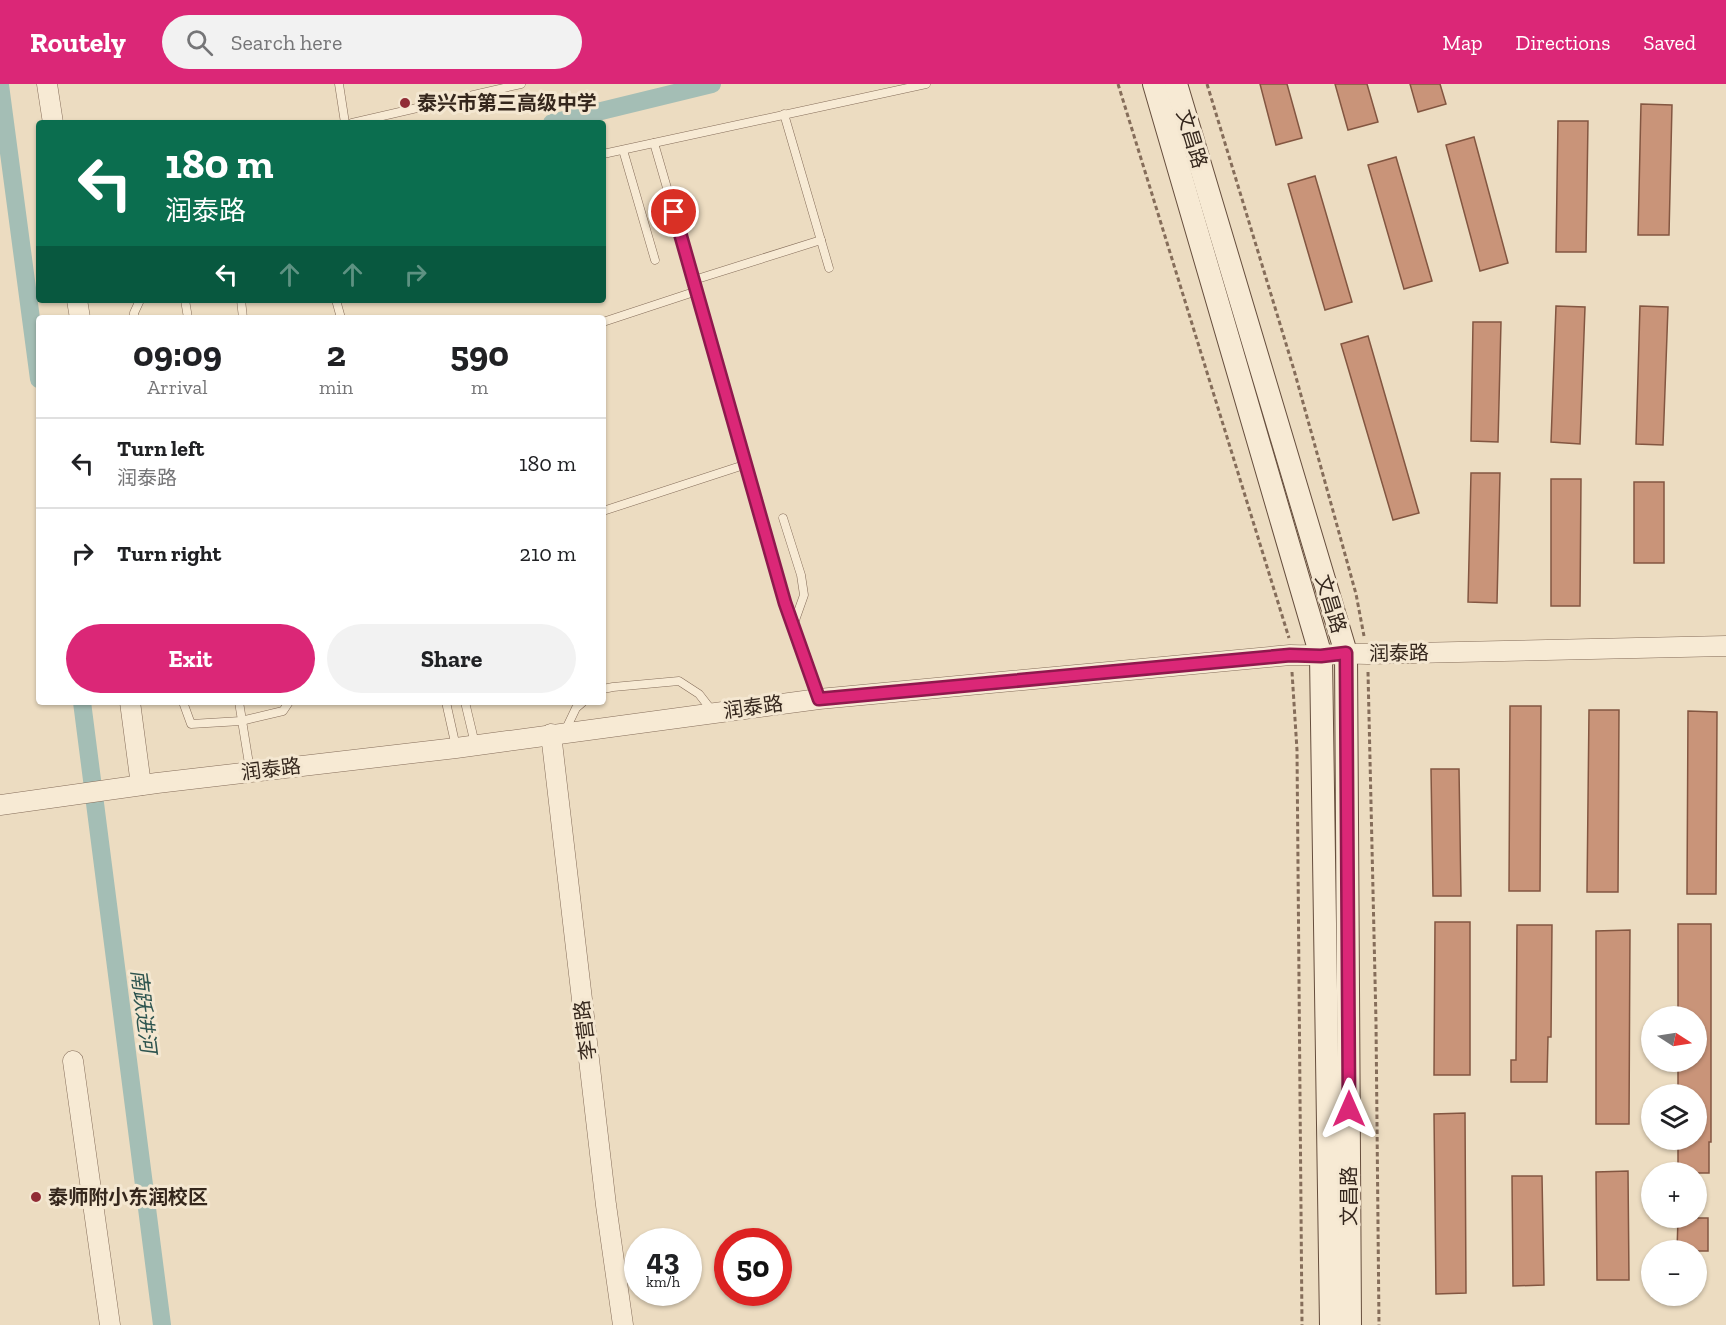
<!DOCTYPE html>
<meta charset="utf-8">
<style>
body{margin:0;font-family:"Zilla Slab","Noto Sans SC",serif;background:#f2f2f2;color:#202124;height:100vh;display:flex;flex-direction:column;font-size:22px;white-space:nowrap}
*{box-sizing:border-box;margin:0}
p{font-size:20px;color:#757577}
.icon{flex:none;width:33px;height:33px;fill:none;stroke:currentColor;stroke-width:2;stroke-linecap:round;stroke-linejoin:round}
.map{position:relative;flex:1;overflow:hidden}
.side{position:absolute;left:36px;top:231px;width:570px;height:390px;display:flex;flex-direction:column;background:#fff;border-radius:6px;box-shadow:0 2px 4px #0004}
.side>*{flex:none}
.guide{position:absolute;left:36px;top:36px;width:570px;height:183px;border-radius:6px;box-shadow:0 2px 4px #0004;background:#0b6e4f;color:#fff;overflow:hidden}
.needle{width:39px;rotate:102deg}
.controls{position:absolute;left:1641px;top:922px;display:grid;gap:12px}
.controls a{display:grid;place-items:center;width:66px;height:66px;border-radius:50%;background:#fff;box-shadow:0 2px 4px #0004;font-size:30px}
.speed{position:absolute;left:624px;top:1144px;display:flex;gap:12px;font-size:30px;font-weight:700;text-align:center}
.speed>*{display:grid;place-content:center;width:78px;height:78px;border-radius:50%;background:#fff;box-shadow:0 2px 4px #0004;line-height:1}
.speed small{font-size:15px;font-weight:400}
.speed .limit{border:9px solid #d22;background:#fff;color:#111}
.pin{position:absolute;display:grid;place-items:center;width:51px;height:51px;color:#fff;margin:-26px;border:3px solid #fff;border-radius:50%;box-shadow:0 2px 6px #0007}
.me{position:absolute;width:66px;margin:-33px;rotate:0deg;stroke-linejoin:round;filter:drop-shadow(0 0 4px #0008)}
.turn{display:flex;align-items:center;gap:21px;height:126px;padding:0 30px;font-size:27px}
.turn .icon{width:78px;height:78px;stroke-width:2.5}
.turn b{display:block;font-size:42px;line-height:51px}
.lanes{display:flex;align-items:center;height:57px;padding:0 30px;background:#0003;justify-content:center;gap:30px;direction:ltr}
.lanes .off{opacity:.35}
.eta{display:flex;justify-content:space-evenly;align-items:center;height:102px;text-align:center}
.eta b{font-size:36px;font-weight:800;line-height:42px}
.button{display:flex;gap:12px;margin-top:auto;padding:12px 30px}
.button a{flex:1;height:69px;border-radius:36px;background:#db2777;color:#fff;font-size:24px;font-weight:800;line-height:69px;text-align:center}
.button a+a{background:#f2f2f2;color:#202124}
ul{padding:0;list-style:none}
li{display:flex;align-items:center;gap:18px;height:90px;padding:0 30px;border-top:2px solid #e0e0e0}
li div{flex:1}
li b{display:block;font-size:22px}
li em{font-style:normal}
header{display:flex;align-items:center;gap:36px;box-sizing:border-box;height:84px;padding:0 30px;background:#db2777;color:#fff}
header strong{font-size:28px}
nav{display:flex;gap:33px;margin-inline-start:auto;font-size:21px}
.search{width:420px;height:54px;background:#f2f2f2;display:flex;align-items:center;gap:15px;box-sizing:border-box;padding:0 21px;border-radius:33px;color:#757577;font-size:22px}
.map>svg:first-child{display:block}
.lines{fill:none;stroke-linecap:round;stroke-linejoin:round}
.canal{stroke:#a4beb5;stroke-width:18}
.building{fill:#c99479;stroke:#835641;stroke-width:1.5}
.service-casing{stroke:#856d5a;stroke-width:9}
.tertiary-casing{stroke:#856d5a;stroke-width:21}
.secondary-casing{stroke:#664e3d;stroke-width:24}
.path{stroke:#856d5a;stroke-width:3;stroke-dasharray:4.5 3;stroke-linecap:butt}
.service{stroke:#f7ead4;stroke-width:8}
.tertiary{stroke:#f7ead4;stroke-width:20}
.secondary{stroke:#f7ead4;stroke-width:22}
.route-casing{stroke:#8e194d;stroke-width:15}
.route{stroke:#db2777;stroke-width:10}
.poi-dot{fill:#912c35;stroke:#f4e7d1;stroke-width:2}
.labels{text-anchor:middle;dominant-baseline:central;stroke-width:6;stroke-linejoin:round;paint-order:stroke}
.poi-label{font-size:20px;font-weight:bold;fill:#35271d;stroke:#f4e7d1;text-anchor:start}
.street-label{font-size:20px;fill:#35271d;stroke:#f4e7d1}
.water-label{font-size:21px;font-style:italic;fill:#2d544f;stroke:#f4e7d1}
</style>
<header>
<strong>Routely</strong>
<div class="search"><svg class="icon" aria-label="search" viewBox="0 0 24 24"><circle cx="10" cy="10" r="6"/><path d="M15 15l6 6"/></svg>Search here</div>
<nav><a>Map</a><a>Directions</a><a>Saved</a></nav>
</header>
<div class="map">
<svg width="1726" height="1241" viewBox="0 0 1726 1241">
<rect width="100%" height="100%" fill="#ecdcc1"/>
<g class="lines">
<g class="canal">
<polyline points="0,1 39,295"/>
<polyline points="552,39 712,0"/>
<polyline points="82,618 162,1241"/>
</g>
</g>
<g class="building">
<polygon points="1260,0 1287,0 1302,54 1276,61"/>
<polygon points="1335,0 1367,0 1378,38 1348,46"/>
<polygon points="1410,0 1440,0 1446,20 1418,28"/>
<polygon points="1641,20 1672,21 1669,151 1638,151"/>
<polygon points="1558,37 1588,37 1586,168 1556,168"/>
<polygon points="1474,53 1508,179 1480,187 1446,61"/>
<polygon points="1396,73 1432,197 1404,205 1368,81"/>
<polygon points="1315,92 1352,218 1325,226 1288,100"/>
<polygon points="1556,222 1585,223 1580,360 1551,358"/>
<polygon points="1640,222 1668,223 1663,361 1636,360"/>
<polygon points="1473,238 1501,238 1498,358 1471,357"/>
<polygon points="1368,252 1419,429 1393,436 1341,260"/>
<polygon points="1471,389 1500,389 1497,519 1468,518"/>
<polygon points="1551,395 1581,395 1580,522 1551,522"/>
<rect x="1634" y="398" width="30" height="81"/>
<polygon points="1510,622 1541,622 1540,807 1509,807"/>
<polygon points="1589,626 1619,626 1618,808 1587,808"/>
<polygon points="1688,627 1717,628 1716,810 1687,810"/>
<polygon points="1431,685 1459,685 1461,812 1433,812"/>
<polygon points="1435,838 1470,838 1470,991 1434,991"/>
<polygon points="1678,840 1711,840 1711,1058 1709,1058 1709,1089 1678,1089 1678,1056 1696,1056 1696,1011 1678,1011 1678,978 1696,978 1696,933 1678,933"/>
<polygon points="1517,841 1552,841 1551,953 1548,953 1547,998 1511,998 1511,976 1516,976"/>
<polygon points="1630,846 1629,1040 1596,1040 1596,847"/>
<polygon points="1465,1029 1466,1209 1436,1210 1434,1030"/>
<polygon points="1628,1087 1629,1196 1597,1196 1596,1088"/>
<polygon points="1512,1092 1542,1092 1544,1201 1513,1202"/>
<polygon points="1678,1134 1708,1134 1708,1167 1677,1167"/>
</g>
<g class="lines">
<defs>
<g id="service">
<polyline points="339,0 345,39"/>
<polyline points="784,30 829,184"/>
<polyline points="352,39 521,0"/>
<polyline points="654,59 747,380 785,519 818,613"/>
<polyline points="623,66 655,176"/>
<polyline points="603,70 926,0"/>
<polyline points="694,196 821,156"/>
<polyline points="185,216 188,234"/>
<polyline points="241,216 243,234"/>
<polyline points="336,216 341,234"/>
<polyline points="134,234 134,229 140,216"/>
<polyline points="603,238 697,207"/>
<polyline points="603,427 747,380"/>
<polyline points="783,434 801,491 804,511 793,542"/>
<polyline points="603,605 613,603 679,597 699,610 713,628"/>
<polyline points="183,618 191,640 241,637 283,627 289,618"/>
<polyline points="239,618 250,686"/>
<polyline points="446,618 456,663"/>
<polyline points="465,618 475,660"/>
<polyline points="565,647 576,624 583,618"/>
</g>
<g id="tertiary">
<polyline points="47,0 53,39"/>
<polyline points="77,216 80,234"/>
<polyline points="130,618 141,701"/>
<polyline points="551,650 606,1121 623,1241"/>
<path d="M0 721 157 699 456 664 819 615 1290 571C1316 572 1342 569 1368 570L1726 562"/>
<polyline points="73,977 110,1241"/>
</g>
<g id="secondary">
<polyline points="1154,0 1321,572 1331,1241"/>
<polyline points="1176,0 1346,569 1350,1241"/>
</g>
</defs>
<use href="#service" class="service-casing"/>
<use href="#tertiary" class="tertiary-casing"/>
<use href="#secondary" class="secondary-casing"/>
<g class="path">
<polyline points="1118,0 1289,554"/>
<polyline points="1207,0 1294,286 1356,510 1364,552"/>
<polyline points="1292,588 1297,666 1302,1241"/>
<polyline points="1368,588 1376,938 1379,1241"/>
</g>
<use href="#service" class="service"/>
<use href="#tertiary" class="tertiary"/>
<use href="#secondary" class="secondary"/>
</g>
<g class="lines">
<defs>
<polyline id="route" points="674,128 785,519 819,615 1290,571 1321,572 1346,569 1349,1025"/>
</defs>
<use href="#route" class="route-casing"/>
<use href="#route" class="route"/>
</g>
<g class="poi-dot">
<circle cx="405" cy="19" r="6"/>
<circle cx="36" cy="1113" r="6"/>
</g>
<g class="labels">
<g class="poi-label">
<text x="417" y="19">泰兴市第三高级中学</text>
<text x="48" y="1113">泰师附小东润校区</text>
</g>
<g class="street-label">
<text transform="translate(1192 55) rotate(73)">文昌路</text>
<text transform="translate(1331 520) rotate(73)">文昌路</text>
<text transform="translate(1399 569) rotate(-1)">润泰路</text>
<text transform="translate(753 623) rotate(-8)">润泰路</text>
<text transform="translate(271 685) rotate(-7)">润泰路</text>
<text transform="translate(585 946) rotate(-97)">李营路</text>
<text transform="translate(1349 1112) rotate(-90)">文昌路</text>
</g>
<g class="water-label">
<text transform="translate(144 927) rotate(83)">南跃进河</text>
</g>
</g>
</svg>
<div class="controls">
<a><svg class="needle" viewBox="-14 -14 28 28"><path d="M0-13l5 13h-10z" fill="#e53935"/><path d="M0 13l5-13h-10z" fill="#757577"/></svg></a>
<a><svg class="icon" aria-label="layers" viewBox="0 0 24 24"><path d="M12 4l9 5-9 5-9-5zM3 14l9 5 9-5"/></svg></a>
<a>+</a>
<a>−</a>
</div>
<div class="speed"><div>43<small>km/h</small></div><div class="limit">50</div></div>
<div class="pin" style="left:674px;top:128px;background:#d93025"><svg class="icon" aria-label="arrive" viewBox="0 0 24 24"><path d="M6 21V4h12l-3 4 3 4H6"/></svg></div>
<svg class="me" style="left:1349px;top:1025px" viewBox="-20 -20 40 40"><path d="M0-17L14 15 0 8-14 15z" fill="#db2777" stroke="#fff" stroke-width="4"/></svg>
<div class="guide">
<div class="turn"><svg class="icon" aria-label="left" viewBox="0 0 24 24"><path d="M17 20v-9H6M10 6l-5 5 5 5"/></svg><div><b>180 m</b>润泰路</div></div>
<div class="lanes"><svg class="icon" aria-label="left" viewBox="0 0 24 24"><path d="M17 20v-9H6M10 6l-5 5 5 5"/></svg><svg class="icon off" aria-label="ahead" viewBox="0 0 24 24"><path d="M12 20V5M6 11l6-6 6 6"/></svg><svg class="icon off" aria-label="ahead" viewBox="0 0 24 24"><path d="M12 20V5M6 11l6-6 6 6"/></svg><svg class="icon off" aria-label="right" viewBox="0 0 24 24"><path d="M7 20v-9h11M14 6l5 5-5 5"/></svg></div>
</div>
<section class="side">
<div class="eta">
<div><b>09:09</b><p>Arrival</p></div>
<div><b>2</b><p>min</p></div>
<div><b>590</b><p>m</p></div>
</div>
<ul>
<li><svg class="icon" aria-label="left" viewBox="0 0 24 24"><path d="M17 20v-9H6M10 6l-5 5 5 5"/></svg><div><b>Turn left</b><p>润泰路</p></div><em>180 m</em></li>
<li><svg class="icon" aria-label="right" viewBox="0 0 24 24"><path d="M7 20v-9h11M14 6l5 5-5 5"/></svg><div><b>Turn right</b></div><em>210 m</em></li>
</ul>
<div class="button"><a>Exit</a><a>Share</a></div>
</section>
</div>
